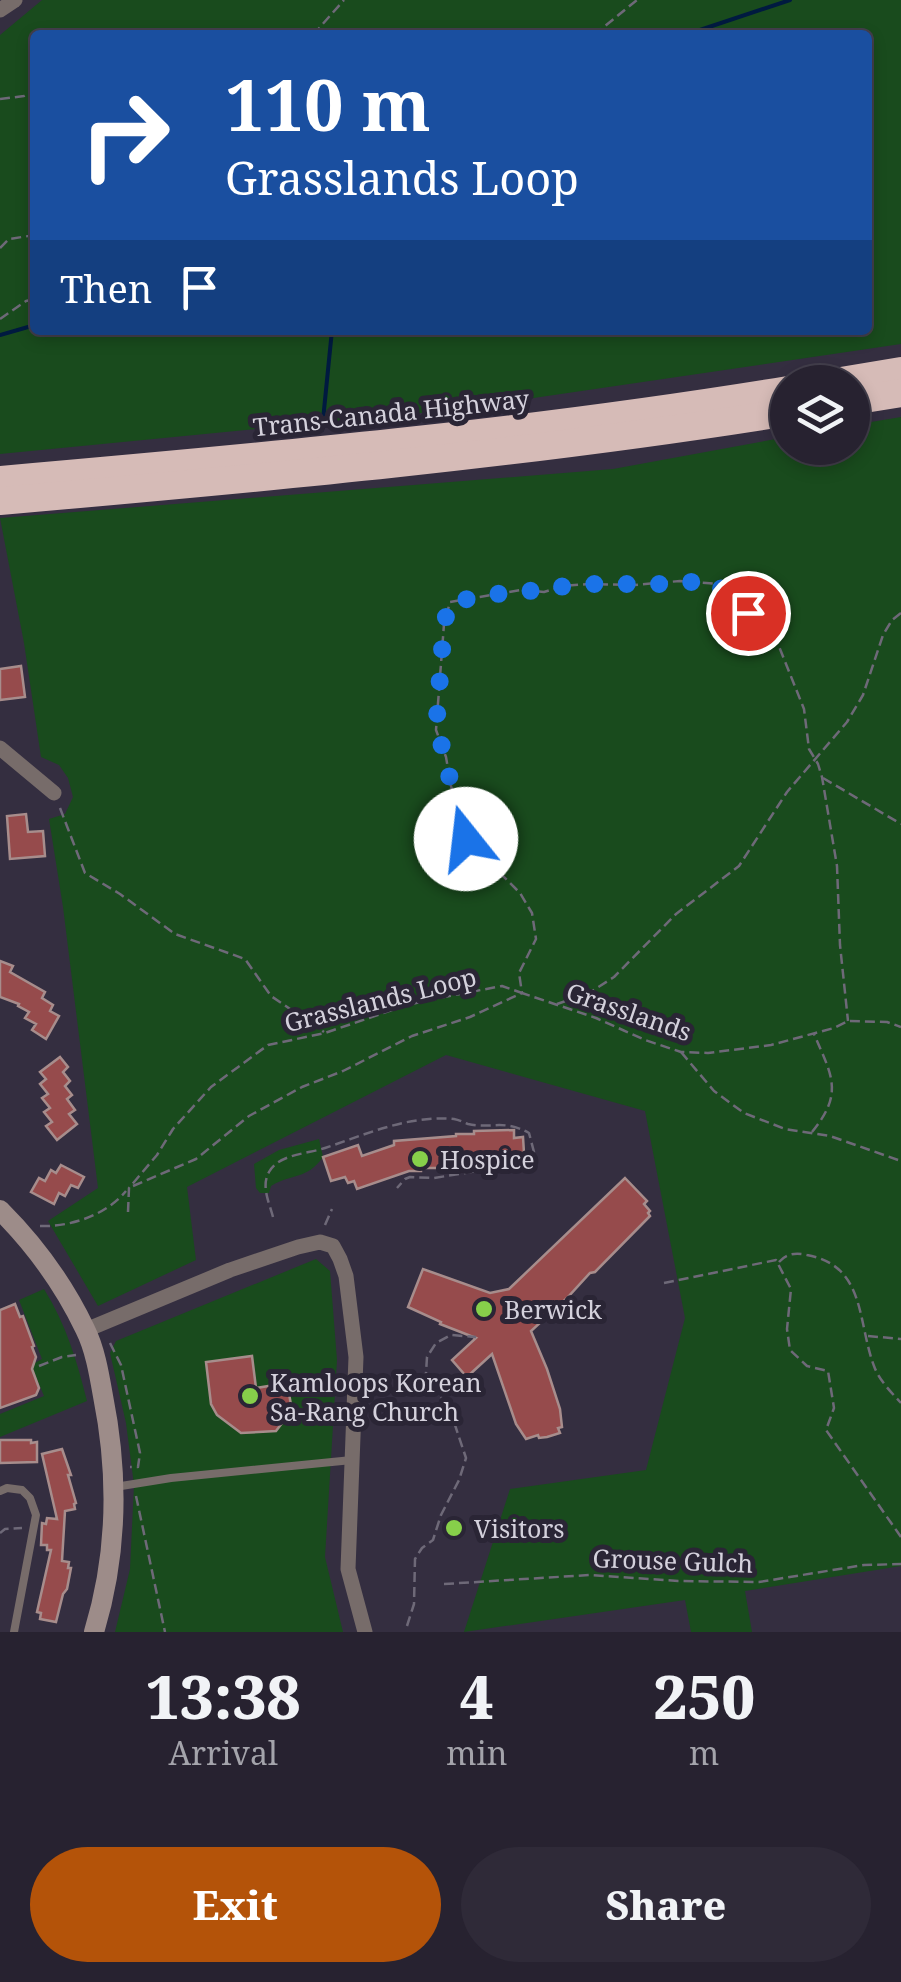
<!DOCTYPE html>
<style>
body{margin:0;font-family:"Noto Serif",serif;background:#2f2a38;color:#f1f3f6;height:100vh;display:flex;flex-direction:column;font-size:38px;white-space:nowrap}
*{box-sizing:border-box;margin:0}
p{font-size:32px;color:#a4a4ab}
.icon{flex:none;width:55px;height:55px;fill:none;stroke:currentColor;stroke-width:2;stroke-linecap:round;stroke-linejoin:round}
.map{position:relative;height:1632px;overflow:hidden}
.side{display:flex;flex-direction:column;background:#272230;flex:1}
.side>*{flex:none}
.top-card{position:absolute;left:30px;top:30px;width:842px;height:305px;border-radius:10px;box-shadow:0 5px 15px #0003,0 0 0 2px #433f4c;background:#1a4fa0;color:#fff;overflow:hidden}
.buttons{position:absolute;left:770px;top:365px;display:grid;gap:20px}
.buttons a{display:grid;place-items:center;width:100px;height:100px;border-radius:50%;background:#272230;box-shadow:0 5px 15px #0003,0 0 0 2px #433f4c;font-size:50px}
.pin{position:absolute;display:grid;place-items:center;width:85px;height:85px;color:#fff;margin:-42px;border:5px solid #fff;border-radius:50%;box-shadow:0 2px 10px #0007}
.me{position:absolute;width:110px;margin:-55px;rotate:344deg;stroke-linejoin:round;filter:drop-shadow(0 0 8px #0008)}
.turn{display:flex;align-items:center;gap:35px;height:210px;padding:0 30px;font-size:45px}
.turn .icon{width:130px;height:130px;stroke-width:2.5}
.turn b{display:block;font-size:70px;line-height:85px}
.then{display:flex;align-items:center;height:95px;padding:0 30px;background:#0003;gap:20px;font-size:38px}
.eta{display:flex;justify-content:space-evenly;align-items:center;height:170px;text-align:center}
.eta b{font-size:60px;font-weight:800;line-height:70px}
.action{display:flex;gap:20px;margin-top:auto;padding:20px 30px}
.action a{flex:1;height:115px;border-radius:60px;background:#b45309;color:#fff;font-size:40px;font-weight:800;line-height:115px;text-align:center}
.action a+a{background:#2f2a38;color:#f1f3f6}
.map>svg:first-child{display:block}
.green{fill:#194b1d;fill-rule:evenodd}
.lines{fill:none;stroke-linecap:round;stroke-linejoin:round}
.stream{stroke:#001a40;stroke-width:4}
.building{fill:#964b4c;stroke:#a78d8c;stroke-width:2.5}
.path{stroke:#6e6978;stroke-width:2.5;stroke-dasharray:10 5;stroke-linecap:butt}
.lane{stroke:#776c6a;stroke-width:8}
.street{stroke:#776c6a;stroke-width:15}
.secondary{stroke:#9d8c89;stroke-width:20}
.highway{stroke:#d6bbb7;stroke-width:28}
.route{stroke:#1a73e8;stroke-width:18;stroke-dasharray:0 32.4}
.poi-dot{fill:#87cf4a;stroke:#2a2535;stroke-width:4}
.labels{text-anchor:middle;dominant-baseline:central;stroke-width:10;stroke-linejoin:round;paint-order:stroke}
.street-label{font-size:25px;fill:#d4d1dc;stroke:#2a2535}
.poi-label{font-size:25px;fill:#d4d1dc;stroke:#2a2535;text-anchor:start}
</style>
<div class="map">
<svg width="901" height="1632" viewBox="0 0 901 1632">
<rect width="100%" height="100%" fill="#342e40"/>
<g class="green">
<path d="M42 0H901V344L452 410 0 454V35ZM868 35V330H35V35Z"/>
<polygon points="901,417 901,1566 745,1591 752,1632 691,1632 685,1600 464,1632 510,1489 646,1470 685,1318 645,1111 446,1055 187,1187 196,1260 98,1306 48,1221 98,1188 63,907 49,819 65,814 73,797 68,778 59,765 41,757 24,643 0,518 613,469 787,437 788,448 852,448 853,425"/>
<path d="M319 1139 323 1157C307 1180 292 1173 271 1186L269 1193H260L256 1188 254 1164 279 1150Z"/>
<polygon points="316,1259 330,1271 337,1360 325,1557 343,1632 115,1632 130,1569 134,1485 126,1423 110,1353 116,1341"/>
<path d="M44 1289C66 1324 77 1361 87 1401L0 1437V1414L44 1396 31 1365 42 1359 19 1300Z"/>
</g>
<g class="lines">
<g class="stream">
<polyline points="685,35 790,0"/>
<polyline points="0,335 35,325"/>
<polyline points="322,430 332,330"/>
</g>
</g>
<g class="building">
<polygon points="21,666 25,697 0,700 0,669"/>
<polygon points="26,814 28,832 43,831 45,856 10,859 7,816"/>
<polygon points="0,961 13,966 10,972 45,992 42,998 53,1005 50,1011 59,1016 46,1039 32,1030 36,1024 25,1018 29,1012 18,1006 19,1004 0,997"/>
<polygon points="60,1057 68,1067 63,1072 70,1081 65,1086 72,1095 67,1099 75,1110 69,1114 77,1124 57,1140 46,1126 52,1122 44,1112 50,1108 42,1098 48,1094 40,1084 46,1079 40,1072"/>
<polygon points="514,1130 514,1138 523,1137 524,1153 515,1153 516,1161 483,1162 483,1164 452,1165 452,1168 421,1168 421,1171 409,1171 357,1189 354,1181 348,1183 345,1177 331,1181 323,1157 358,1145 362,1156 394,1145 394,1141 456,1136 456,1134 474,1134 474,1131"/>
<polygon points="61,1165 84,1177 78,1188 71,1185 65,1196 59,1193 54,1204 31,1192 39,1178 45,1181 51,1170 56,1173"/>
<polygon points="625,1178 647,1201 644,1204 650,1211 648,1213 650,1216 595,1272 590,1273 567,1298 531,1331 547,1369 560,1409 562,1427 558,1428 560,1433 547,1437 539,1438 538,1435 526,1439 516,1424 492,1354 468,1376 465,1375 452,1360 476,1338 440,1324 441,1322 408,1307 423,1269 490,1293 509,1289"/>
<polygon points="15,1304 20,1317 23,1316 34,1346 32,1347 36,1357 32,1369 39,1388 36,1395 0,1408 0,1310"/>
<polygon points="252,1356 256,1388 287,1383 292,1410 276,1431 241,1433 217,1415 211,1404 206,1362"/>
<polygon points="0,1440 31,1440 31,1443 37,1442 37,1462 0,1463"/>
<polygon points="62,1449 71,1475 68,1475 76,1503 74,1504 75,1509 65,1511 62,1561 69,1562 68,1568 71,1568 67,1589 63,1594 56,1622 40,1619 41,1613 37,1612 51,1550 47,1550 47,1545 41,1545 42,1523 46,1524 47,1518 57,1519 42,1454"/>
</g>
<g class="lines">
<g class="path">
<polyline points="313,35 344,0"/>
<polyline points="594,35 637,0"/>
<polyline points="0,99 24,96 35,89"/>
<polyline points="0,248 9,239 35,235"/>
<polyline points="0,319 26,301 35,299"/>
<polyline points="823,778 901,824"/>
<polyline points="60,808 85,873 120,894 175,934 245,959 271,996 324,1032"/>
<polyline points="557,1004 589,993 614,977 676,914 739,866 787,792 847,722 863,695 883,635 892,620 901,613"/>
<polyline points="681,1052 714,1091 744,1113 785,1129 830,1136 901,1161"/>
<path d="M812 1132C844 1093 832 1076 814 1034"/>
<polyline points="133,1186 196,1159 249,1116 302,1087 343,1071 412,1036 470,1017 522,993 596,1018 645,1040 681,1052 708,1053 771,1045 834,1028 848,1021 887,1022 901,1027"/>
<polyline points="128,1212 129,1188 157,1155 173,1129 211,1087 268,1045 325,1033 407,1005 444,997 502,986 522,993 519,973 536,939 532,913 520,893 466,839 451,786 446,757 436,730 444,624 450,602 521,590 544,592 563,586 589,584 634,585 680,581 718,584 724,593 778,644 804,709 809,749 818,764 822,777 837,866 840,945 848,1021"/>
<path d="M273 1217C269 1202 261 1186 269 1172 279 1154 307 1154 325 1148 367 1134 408 1115 454 1119 459 1120 463 1122 468 1124 493 1129 503 1119 529 1133L534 1152 521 1164 434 1178 410 1177 405 1179 397 1188"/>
<polyline points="325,1225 332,1209"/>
<path d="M40 1226C71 1227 106 1215 126 1191"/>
<path d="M779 1262C786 1254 795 1252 807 1255 866 1266 857 1321 874 1366 879 1380 891 1392 901 1403"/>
<polyline points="664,1283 776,1260 791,1289 787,1329 790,1350 807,1366 828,1371 834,1408 826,1430 901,1537"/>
<polyline points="868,1336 901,1339"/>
<polyline points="110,1343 121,1365 140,1453 138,1467 130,1467"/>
<polyline points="39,1366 62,1357 76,1355"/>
<polyline points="136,1496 165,1632"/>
<polyline points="0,1533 5,1529 22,1528"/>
<polyline points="444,1584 589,1575 678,1581 759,1582 864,1565 901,1564"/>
<polyline points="407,1626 414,1604 415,1559 422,1548 433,1540 441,1515 459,1480 466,1458 449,1407 430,1385 426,1373 427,1357 436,1343 451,1335 476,1337"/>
</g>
<g class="lane">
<polyline points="115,1487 171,1478 352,1460"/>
<polyline points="0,1491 7,1488 22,1490 30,1498 36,1515 14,1632"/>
</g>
<g class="street">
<polyline points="0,10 15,0"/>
<polyline points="0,748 54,793"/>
<polyline points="86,1330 230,1270 298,1247 320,1242 333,1246 340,1259 346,1276 356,1357 348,1569 365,1632"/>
</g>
<path class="secondary" d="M0 1210C34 1244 64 1285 85 1329 95 1349 99 1373 103 1396 119 1476 118 1553 94 1632"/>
<g class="highway">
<polyline points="835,382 901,371"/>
<polyline points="852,401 901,393"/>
<path d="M0 480C264 457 526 433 788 390"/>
<path d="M0 501C263 478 526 454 788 412"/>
</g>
</g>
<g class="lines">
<polyline class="route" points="466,839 451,786 446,757 436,730 444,624 450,602 521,590 544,592 564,586 589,584 663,584 680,581 718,584 724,593 748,613"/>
</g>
<g class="poi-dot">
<circle cx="420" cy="1159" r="10"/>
<circle cx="484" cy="1309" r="10"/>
<circle cx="250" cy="1396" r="10"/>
<circle cx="454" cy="1528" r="10"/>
</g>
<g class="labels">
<g class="street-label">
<text transform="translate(391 412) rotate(-6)">Trans-Canada Highway</text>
<text transform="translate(380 999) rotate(-14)">Grasslands Loop</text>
<text transform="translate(629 1011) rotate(19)">Grasslands</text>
<text transform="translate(673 1560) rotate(2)">Grouse Gulch</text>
</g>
<g class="poi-label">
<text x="440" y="1159">Hospice</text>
<text x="504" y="1309">Berwick</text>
<text x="270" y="1382">Kamloops Korean<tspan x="270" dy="29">Sa-Rang Church</tspan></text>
<text x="474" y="1528">Visitors</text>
</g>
</g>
</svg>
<div class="buttons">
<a><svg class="icon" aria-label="layers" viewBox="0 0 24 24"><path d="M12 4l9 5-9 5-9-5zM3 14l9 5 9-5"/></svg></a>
</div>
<div class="pin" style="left:748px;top:613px;background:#d93025"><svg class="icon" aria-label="arrive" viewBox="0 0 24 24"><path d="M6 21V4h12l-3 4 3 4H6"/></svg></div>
<svg class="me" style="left:466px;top:839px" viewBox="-20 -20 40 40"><circle r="19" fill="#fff"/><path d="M0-13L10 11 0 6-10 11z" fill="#1a73e8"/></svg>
<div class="top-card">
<div class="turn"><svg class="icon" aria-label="right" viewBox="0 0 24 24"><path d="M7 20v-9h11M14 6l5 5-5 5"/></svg><div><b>110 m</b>Grasslands Loop</div></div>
<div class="then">Then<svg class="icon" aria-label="arrive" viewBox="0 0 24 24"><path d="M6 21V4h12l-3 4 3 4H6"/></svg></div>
</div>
</div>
<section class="side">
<div class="eta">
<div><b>13:38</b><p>Arrival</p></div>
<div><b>4</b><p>min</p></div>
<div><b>250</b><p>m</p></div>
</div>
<div class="action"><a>Exit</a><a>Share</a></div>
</section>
